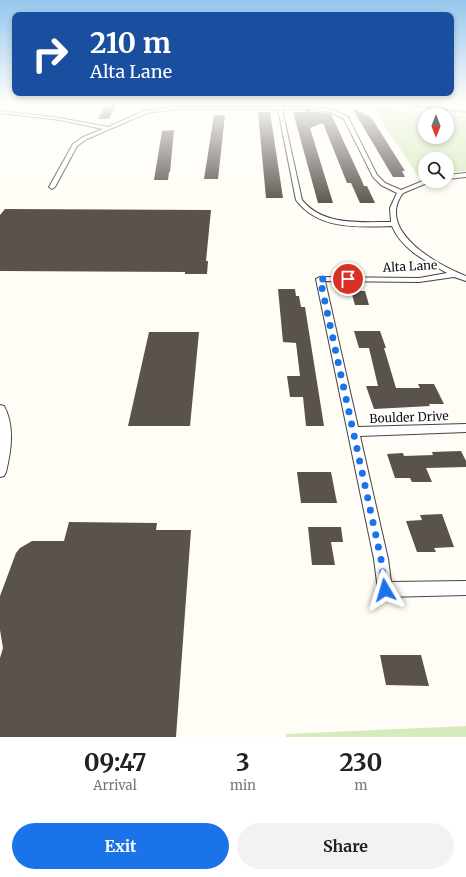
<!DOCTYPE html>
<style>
body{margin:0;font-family:Merriweather,serif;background:#f2f2f2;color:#222;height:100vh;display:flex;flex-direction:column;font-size:15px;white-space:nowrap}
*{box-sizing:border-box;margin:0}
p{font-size:13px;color:#767676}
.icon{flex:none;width:22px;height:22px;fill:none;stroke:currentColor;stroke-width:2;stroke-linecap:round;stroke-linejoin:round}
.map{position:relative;height:737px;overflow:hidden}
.panel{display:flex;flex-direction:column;background:#fff;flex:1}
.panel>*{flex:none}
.top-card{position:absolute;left:12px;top:12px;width:442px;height:84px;border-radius:8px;box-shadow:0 2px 6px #0003;background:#1a4fa0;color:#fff;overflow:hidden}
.needle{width:26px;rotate:180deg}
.tools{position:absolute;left:418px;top:108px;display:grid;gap:8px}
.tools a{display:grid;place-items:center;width:36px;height:36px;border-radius:50%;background:#fff;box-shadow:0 2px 6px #0003;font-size:20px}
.pin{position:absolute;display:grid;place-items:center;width:34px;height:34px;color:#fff;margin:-17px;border:2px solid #fff;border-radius:50%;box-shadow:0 1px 4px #0007}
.me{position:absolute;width:44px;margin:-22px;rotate:353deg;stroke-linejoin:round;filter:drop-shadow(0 0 3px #0008)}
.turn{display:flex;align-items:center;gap:14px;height:84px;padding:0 12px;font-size:18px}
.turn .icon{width:52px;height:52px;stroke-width:2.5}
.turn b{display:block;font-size:28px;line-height:34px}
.eta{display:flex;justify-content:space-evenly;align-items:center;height:68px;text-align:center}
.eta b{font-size:24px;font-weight:700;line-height:28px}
.button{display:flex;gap:8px;margin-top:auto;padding:8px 12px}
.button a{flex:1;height:46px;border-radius:24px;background:#1a73e8;color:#fff;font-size:16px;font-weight:700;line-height:46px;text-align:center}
.button a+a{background:#f2f2f2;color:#222}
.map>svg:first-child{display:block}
.green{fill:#d5ebbd;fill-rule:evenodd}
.building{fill:#5a524d}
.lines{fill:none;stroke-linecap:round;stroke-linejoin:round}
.minor-casing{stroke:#444;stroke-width:2}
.minor{fill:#fff;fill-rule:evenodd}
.rail-casing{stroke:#c4262e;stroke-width:2}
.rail{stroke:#fff;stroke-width:1.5;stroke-dasharray:4.5;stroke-linecap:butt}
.route{stroke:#1a73e8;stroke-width:7;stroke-dasharray:0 12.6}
.labels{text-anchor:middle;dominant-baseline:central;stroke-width:4;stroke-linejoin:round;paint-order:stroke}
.street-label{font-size:12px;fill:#111;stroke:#fff}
</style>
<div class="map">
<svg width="466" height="737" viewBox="0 0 466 737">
<rect width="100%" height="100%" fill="#fffdf5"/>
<g class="green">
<path d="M370 105 466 116V171L447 172V159H425V176L419 177ZM425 115H447V137H425Z"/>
<polygon points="466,726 466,737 286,737 286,734"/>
</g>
<g class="building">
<polygon points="105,105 116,105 109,119 98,119"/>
<polygon points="352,108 371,117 405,171 402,171 405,177 393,177"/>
<polygon points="306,110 331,114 362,181 364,186 367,186 375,203 360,203 351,183 347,183 323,123 310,128 333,203 318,203 293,112 306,112"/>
<polygon points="258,112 270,112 283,198 266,198"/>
<polygon points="214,115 225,115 218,179 204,179"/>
<polygon points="174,130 170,172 169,172 168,180 154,180 162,131"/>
<polygon points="5,209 211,210 206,261 208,261 207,274 185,274 185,272 0,271 0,215"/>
<polygon points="278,289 295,289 296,296 299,296 301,307 305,307 324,426 306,426 303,397 290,397 287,376 300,376 296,343 283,342"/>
<polygon points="351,291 365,291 369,305 355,305"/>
<polygon points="354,331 380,331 386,348 384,348 396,388 420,388 418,384 434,384 444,404 429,404 430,406 374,409 366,386 378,386 369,348 359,348"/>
<polygon points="149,332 199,332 190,426 128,426"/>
<polygon points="461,451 466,461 466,467 426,468 432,482 412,482 410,478 395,478 387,454 403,453 404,456 433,455 432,452"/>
<polygon points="297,472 331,472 337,503 301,503"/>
<polygon points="442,514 454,547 434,548 436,552 417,552 406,521 422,520 420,515"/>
<polygon points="69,522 157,523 156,530 191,530 176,737 0,737 0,658 3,648 0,630 0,596 16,553 20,548 32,541 64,541"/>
<polygon points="308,527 341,527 343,542 331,542 335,565 312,565"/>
<polygon points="380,655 421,655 429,686 386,685"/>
</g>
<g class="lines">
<defs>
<g id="minor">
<path d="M175 107H312L333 110 348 117 377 175 385 183 401 190 425 180 432 181 403 193C375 231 438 265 466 276V281L454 277 419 282 325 281 358 427 466 424V432L360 436 388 559 391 582 466 581V595L385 597 380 595 378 590 374 559 316 279 320 277 419 278 447 273C427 262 401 249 392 226 358 227 318 230 296 200L278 109H175L147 113 87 139 77 146 55 187 52 189 49 187 73 144 83 137 103 129 60 120 0 113V111L60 118 108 127 144 111ZM282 109H312L330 112 344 119 373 177 381 185 397 193 390 208 391 222C360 222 323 226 302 200Z"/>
<polygon points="466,173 466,177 447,179 447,175"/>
<path d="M0 405 4 406C15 426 11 451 6 472L4 476 0 477Z"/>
</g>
</defs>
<use href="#minor" class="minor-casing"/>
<use href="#minor" class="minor"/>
<defs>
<polyline id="rail" points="385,102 466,112"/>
</defs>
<use href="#rail" class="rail-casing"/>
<use href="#rail" class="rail"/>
</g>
<linearGradient id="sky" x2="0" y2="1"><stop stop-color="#95c6ee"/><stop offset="0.5" stop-color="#fffefa"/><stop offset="1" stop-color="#fffefa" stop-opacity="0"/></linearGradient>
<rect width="466" height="206" fill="url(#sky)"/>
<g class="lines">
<polyline class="route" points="348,279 320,279 381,559 385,590"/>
</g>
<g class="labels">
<g class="street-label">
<text transform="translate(410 266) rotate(-3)">Alta Lane</text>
<text transform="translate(409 417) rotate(-2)">Boulder Drive</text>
</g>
</g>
</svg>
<div class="tools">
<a><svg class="needle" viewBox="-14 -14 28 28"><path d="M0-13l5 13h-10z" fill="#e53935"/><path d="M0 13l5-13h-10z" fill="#767676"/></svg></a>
<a><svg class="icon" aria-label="search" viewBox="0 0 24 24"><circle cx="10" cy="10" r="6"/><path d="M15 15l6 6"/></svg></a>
</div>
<div class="pin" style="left:348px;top:279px;background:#d93025"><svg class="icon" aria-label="arrive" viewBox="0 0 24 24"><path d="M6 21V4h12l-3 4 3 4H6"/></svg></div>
<svg class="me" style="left:385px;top:590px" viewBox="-20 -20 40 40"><path d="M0-17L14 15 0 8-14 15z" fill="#1a73e8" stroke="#fff" stroke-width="4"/></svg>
<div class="top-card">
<div class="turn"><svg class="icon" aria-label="right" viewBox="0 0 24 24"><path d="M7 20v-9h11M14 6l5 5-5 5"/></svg><div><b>210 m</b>Alta Lane</div></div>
</div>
</div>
<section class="panel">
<div class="eta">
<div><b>09:47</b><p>Arrival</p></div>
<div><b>3</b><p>min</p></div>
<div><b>230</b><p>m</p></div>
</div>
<div class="button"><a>Exit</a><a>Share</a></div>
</section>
